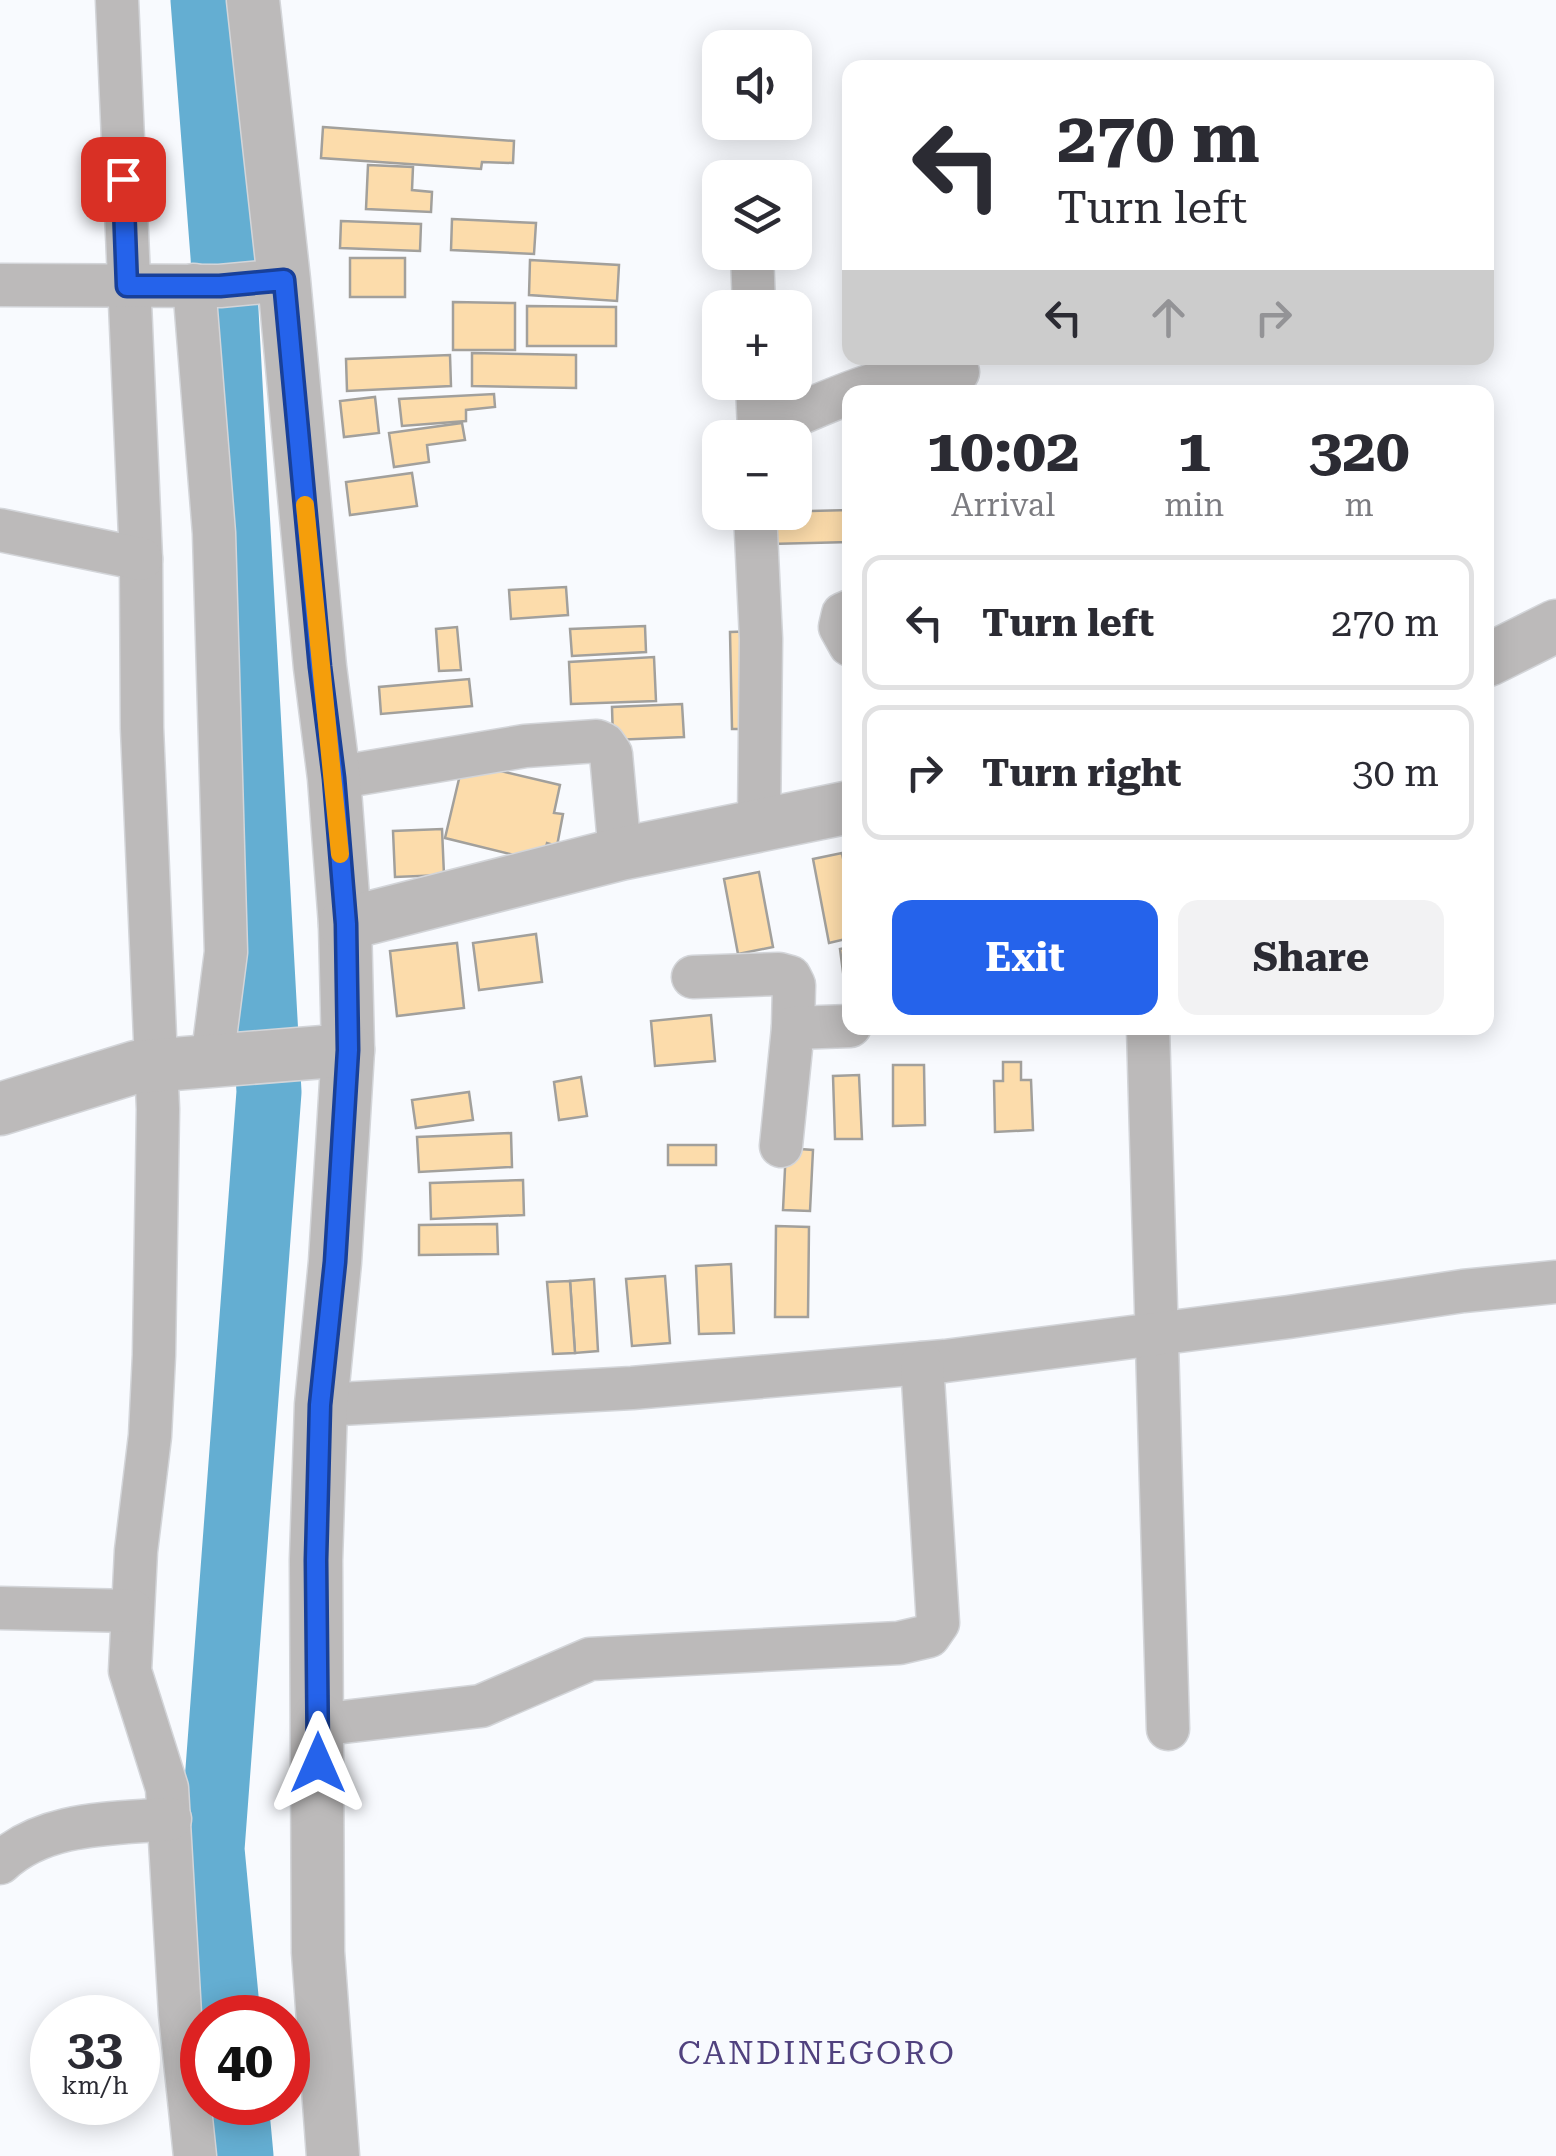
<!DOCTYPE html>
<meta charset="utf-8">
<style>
body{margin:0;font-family:"Roboto Serif",serif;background:#f2f2f3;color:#2b2b33;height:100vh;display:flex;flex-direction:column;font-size:38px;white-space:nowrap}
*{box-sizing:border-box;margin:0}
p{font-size:32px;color:#7c7c81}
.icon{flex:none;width:55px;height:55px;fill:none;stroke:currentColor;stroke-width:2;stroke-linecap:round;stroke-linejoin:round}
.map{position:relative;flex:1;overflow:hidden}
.details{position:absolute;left:842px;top:385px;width:652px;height:650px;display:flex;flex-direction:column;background:#fff;border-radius:20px;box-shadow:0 5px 25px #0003}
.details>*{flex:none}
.guide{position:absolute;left:842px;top:60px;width:652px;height:305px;border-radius:20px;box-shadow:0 5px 25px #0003;background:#fff;color:#2b2b33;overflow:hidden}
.controls{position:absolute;left:702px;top:30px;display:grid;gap:20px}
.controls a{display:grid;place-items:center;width:110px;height:110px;border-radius:20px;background:#fff;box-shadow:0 5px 25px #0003;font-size:50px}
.speed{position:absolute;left:30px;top:1995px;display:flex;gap:20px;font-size:50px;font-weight:700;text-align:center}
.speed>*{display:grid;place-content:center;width:130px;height:130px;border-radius:50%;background:#fff;box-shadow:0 5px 25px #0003;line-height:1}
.speed small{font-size:25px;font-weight:400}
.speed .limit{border:15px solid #d22;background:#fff;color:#111}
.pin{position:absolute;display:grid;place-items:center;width:85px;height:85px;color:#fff;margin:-42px;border-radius:20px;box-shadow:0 5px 15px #0006}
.me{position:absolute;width:110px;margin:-55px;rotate:0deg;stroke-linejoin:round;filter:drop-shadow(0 0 8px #0008)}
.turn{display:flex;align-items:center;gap:35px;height:210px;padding:0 50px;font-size:45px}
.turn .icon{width:130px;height:130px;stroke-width:2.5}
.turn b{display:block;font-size:70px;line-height:85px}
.lanes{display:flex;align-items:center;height:95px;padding:0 50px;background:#0003;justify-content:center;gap:50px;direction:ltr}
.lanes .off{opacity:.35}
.eta{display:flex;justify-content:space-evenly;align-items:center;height:170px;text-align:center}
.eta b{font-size:60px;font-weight:700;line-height:70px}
.cta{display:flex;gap:20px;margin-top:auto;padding:20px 50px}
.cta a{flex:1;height:115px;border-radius:20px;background:#2563eb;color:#fff;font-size:40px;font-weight:700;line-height:115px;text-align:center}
.cta a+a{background:#f2f2f3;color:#2b2b33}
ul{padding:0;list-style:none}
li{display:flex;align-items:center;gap:30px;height:135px;margin:0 20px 15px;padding:0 30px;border:5px solid #e1e1e2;border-radius:20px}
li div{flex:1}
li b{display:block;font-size:38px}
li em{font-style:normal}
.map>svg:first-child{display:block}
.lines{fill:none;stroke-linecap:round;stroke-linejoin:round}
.river{stroke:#64aed2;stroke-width:65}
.building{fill:#fcdcab;stroke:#a2a09c;stroke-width:2.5}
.minor-casing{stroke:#d3d5d9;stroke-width:45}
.tertiary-casing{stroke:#d3d5d9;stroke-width:55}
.minor{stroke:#bcbaba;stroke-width:42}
.tertiary{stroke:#bcbaba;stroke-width:52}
.route-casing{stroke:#184099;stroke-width:25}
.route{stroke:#2563eb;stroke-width:18}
.slow{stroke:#f59e0b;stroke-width:18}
.labels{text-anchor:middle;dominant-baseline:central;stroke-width:10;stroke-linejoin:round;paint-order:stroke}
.quarter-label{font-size:32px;letter-spacing:2.5px;fill:#50417e;stroke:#f8fafe}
</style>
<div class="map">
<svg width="1556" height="2156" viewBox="0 0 1556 2156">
<rect width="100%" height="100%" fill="#f8fafe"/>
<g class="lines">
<g class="river">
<polyline points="203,0 223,256 269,1092 212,1849 228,2018"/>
<polyline points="236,2102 241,2156"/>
</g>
</g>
<g class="building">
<polygon points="323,127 514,141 513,163 482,162 481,169 321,158"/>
<polygon points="368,165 413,167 412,190 432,192 431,212 366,209"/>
<polygon points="452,219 536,223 534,254 451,250"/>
<polygon points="341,221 421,224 420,251 340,248"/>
<rect x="350" y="258" width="55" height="39"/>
<polygon points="530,260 619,265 617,301 529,295"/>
<polygon points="453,302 515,303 515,350 453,350"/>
<polygon points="527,306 616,307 616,346 527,346"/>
<polygon points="472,353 576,355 576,388 472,386"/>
<polygon points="450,355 451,386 347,391 346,359"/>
<polygon points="494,394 495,407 466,410 466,421 402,426 399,399"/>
<polygon points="375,397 379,433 344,437 340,401"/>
<polygon points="462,423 465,440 427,445 429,462 394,467 389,433"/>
<polygon points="412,473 417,506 350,515 346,482"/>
<polygon points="850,510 850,542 770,544 770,512"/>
<polygon points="566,587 568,615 511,619 509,590"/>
<polygon points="645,626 646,652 572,656 570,629"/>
<polygon points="457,627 461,670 439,671 436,629"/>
<polygon points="759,631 760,729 732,729 730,632"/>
<polygon points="654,657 656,701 571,704 569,662"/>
<polygon points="469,679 472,706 381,714 379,687"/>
<polygon points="682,704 684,737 613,740 612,707"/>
<polygon points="463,762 560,785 554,813 563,814 557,846 547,843 542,862 445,838"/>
<polygon points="442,829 444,875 395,877 393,831"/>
<polygon points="842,853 850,894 850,938 829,943 813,859"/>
<polygon points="759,872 773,947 738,954 724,879"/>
<polygon points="536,934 542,982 479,990 473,943"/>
<polygon points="457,943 464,1008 397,1016 390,951"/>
<polygon points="850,947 850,1018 849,1018 840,949"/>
<polygon points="711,1015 715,1061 655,1066 651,1021"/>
<polygon points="1003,1062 1021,1062 1021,1080 1031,1080 1033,1130 995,1132 994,1081 1003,1081"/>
<polygon points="893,1065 924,1065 925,1125 893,1126"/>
<polygon points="859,1075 862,1139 835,1139 833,1076"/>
<polygon points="581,1077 587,1116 559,1120 554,1082"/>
<polygon points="469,1092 473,1120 416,1128 412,1100"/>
<polygon points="511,1133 512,1167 419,1172 417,1137"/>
<rect x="668" y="1145" width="48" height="20"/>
<polygon points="786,1148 813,1150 810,1211 783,1210"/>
<polygon points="523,1180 524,1215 431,1219 430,1183"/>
<polygon points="497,1224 498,1254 419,1255 419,1225"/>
<polygon points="776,1226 809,1227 808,1317 775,1317"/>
<polygon points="731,1264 734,1333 699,1334 696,1266"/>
<polygon points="665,1276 670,1343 632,1346 626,1279"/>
<polygon points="594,1279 598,1351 575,1353 570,1281"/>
<polygon points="570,1281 575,1353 553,1354 547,1282"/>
</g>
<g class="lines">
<defs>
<g id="minor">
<polyline points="117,0 141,559 142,728 158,1109 154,1355 150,1436 136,1551 130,1671 167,1788 180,2014 195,2156"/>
<polyline points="752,252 754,308"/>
<polyline points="0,285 220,286 284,280"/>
<polyline points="194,285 214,533 226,952 212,1061"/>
<polyline points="757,382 759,431"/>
<path d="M758 438 759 431C827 403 882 371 958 372"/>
<polyline points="755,512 761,639 759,825"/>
<polyline points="0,530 141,559"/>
<polyline points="850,611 843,614 840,627 850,645"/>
<polyline points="334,778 525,746 597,741 604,744 611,754 620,854"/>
<polyline points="693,977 779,974 790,977 794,985 793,1028"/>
<polyline points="1148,1028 1168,1729"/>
<polyline points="781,1146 793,1028 850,1026"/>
<polyline points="321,1405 632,1388 945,1361 1289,1317 1463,1291 1556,1282"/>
<polyline points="0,1608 132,1611"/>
<polyline points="317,1725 481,1706 590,1659 899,1643 929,1636 938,1623 922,1363"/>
<path d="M0 1863C45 1821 112 1824 170 1819"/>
</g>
<g id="tertiary">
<polyline points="253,0 284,280 320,667 334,778 345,924 348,1050 335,1262 321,1405 316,1560 318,1952 333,2156"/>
<polyline points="1488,660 1556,626"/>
<polyline points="345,924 620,854 850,807"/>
<polyline points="0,1109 136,1067 348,1050"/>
</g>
</defs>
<use href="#minor" class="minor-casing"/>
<use href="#tertiary" class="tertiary-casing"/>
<use href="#minor" class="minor"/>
<use href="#tertiary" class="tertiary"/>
</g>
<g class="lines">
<defs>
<polyline id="route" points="123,179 127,286 220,286 284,280 320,667 334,778 346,924 348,1050 335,1262 320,1405 316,1560 318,1763"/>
</defs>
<use href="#route" class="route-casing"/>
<use href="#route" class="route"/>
<polyline class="slow" points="305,505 340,854"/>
</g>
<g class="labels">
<g class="quarter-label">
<text x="817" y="2053">CANDINEGORO</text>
</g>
</g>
</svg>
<div class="controls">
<a><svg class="icon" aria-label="sound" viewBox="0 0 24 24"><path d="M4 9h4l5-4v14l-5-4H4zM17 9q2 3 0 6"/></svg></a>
<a><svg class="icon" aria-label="layers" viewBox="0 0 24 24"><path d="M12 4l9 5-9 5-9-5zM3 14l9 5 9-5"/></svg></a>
<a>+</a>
<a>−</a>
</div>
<div class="speed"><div>33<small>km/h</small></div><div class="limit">40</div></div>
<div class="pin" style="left:123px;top:179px;background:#d93025"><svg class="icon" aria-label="arrive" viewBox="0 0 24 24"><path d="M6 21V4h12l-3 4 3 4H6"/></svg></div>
<svg class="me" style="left:318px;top:1763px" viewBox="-20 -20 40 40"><path d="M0-17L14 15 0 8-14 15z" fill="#2563eb" stroke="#fff" stroke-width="4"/></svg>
<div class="guide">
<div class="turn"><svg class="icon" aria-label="left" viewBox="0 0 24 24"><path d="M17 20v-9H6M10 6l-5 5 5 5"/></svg><div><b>270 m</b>Turn left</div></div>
<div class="lanes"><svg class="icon" aria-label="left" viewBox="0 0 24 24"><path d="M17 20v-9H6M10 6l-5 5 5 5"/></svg><svg class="icon off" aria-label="ahead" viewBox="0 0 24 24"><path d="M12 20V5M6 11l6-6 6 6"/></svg><svg class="icon off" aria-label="right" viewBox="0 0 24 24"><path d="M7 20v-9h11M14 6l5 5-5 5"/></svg></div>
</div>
<section class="details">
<div class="eta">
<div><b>10:02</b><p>Arrival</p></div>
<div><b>1</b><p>min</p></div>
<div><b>320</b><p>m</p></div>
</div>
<ul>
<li><svg class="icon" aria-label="left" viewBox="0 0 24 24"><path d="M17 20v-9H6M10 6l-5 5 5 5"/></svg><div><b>Turn left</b></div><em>270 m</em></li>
<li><svg class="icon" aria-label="right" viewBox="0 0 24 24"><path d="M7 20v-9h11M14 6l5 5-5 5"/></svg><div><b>Turn right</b></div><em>30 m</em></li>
</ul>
<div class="cta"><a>Exit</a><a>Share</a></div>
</section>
</div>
